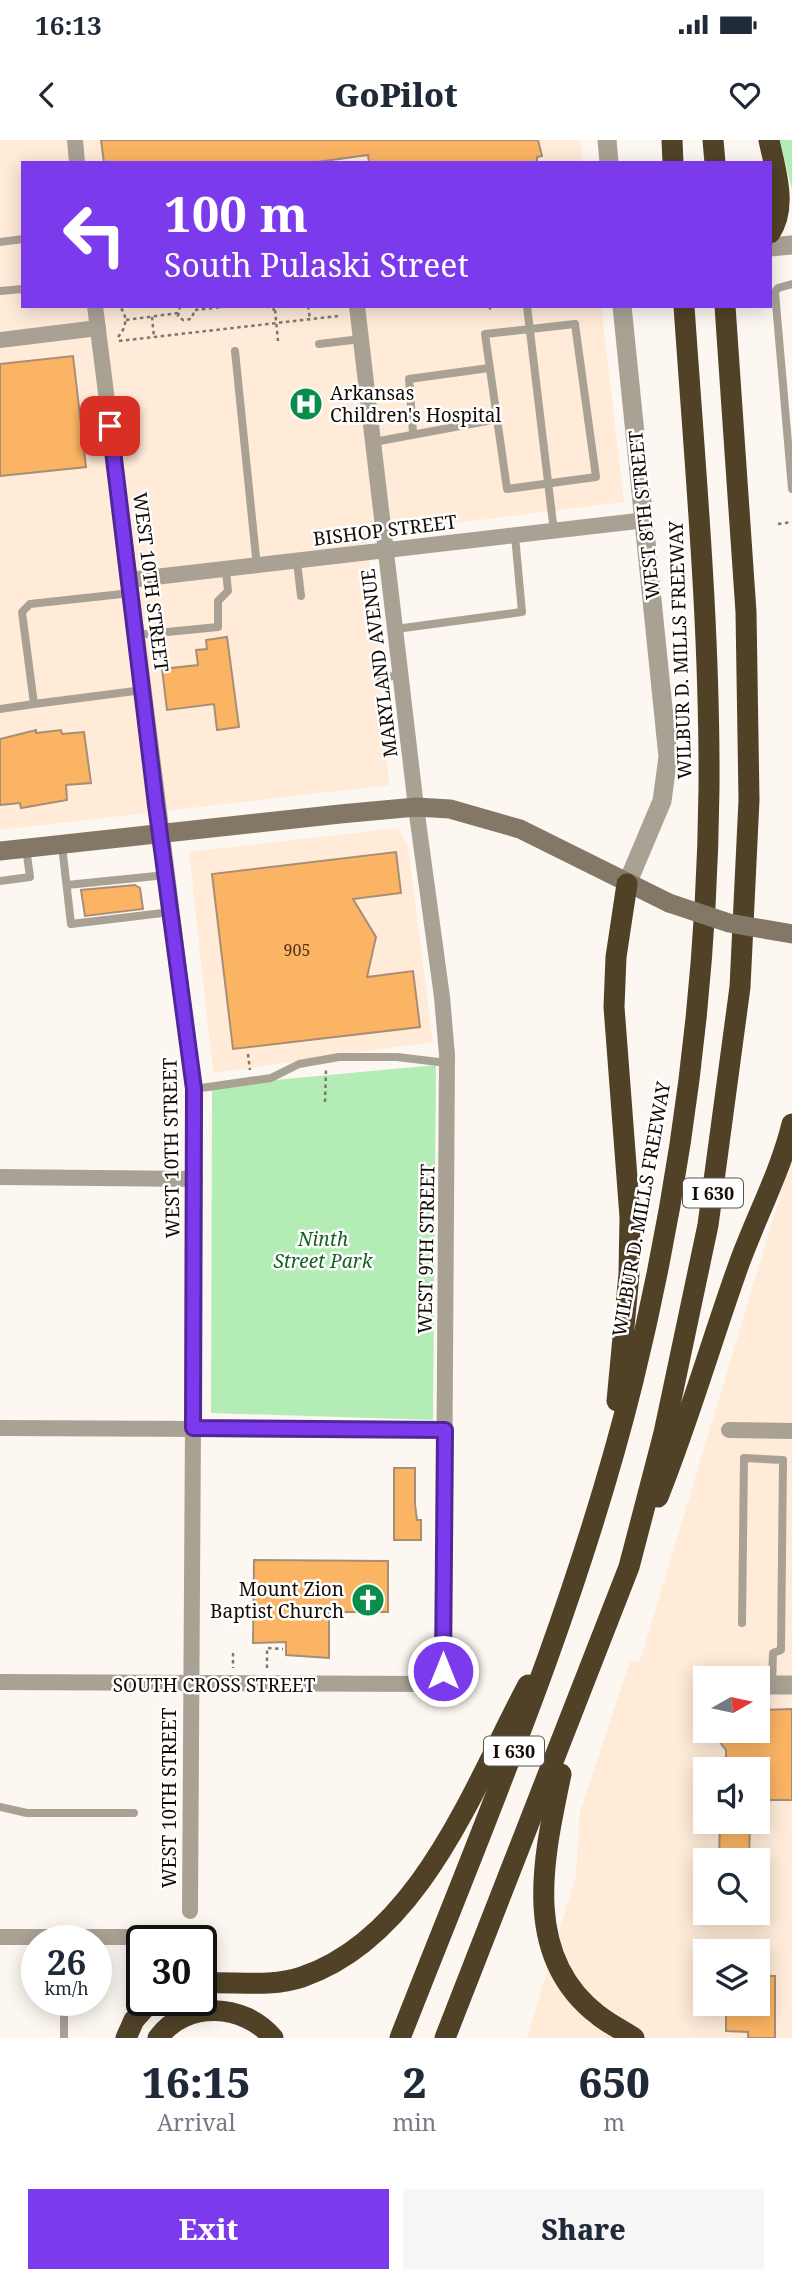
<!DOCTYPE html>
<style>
body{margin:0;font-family:"Noto Serif",serif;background:#f6f6f7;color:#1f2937;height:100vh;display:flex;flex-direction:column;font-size:26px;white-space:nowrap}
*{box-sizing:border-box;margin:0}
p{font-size:23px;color:#747a83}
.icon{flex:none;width:38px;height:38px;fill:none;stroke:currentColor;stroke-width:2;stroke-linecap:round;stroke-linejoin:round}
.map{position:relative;height:1898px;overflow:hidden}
.side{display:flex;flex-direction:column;background:#fff;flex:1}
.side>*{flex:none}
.guide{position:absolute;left:21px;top:21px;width:751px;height:147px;border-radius:0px;box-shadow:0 4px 18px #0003;background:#7c3aed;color:#fff;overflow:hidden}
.needle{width:46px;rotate:81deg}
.buttons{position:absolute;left:693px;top:1526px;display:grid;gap:14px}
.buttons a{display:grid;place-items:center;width:77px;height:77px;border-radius:0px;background:#fff;box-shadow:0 4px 18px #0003;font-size:35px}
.speed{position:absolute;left:21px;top:1785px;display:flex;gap:14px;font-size:35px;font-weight:700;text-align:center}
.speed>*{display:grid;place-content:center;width:91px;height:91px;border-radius:50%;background:#fff;box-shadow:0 4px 18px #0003;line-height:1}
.speed small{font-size:18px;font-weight:400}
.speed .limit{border:4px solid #111;border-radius:10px;background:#fff;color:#111}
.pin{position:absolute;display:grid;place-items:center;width:60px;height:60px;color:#fff;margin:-30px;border-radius:14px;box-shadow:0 4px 10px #0006}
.me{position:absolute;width:77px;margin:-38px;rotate:0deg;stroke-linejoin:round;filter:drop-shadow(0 0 5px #0008)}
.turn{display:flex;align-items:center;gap:24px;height:147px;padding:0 28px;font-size:32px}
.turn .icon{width:91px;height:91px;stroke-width:2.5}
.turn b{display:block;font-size:49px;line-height:60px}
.eta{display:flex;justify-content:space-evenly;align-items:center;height:119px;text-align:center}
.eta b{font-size:42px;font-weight:800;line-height:49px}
.button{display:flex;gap:14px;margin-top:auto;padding:14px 28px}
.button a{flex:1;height:80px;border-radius:0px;background:#7c3aed;color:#fff;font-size:28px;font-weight:800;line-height:80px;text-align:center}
.button a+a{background:#f6f6f7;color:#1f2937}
.status{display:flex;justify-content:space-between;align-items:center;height:49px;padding:0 35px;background:#fff;direction:ltr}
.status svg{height:19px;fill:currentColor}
header{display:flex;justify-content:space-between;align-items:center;height:91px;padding:0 28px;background:#fff;font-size:32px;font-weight:800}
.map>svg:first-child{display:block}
.built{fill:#ffebd8;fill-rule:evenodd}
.green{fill:#b4ecb5}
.building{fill:#fbb464;stroke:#a78e75;stroke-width:2}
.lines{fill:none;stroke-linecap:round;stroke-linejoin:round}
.path{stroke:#7f7771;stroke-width:2.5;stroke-dasharray:3.5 3.5;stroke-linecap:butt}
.service{stroke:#a9a194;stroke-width:8}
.minor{stroke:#a9a194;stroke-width:16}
.tertiary{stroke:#a9a194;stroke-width:19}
.secondary{stroke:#837865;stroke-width:19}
.motorway{stroke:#514227;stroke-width:21}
.secondary-bridge{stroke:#837865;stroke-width:19}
.route-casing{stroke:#51269a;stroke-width:18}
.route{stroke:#7c3aed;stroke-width:12}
.labels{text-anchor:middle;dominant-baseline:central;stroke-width:5;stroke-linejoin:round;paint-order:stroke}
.number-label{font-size:16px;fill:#4e351c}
.shield{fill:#fff;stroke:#5a544f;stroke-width:2}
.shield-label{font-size:18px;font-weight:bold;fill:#140b04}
.poi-label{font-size:19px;fill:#140b04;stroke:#fff;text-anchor:start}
.street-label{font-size:19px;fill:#140b04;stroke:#fff}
.park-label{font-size:19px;font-style:italic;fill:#126320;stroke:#fff}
</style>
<div class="status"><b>16:13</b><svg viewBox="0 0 49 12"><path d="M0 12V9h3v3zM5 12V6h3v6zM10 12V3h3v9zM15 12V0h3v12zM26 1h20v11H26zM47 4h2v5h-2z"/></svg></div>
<header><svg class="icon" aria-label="back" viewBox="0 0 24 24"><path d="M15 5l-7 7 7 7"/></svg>GoPilot<svg class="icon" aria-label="heart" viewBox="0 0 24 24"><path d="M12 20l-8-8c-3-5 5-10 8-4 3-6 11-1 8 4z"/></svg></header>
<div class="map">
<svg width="792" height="1898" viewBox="0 0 792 1898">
<rect width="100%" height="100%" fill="#fdf7f2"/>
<g class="built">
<polygon points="0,0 580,0 583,23 23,23 23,166 601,166 624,362 367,394 389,645 0,690"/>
<polygon points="398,688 408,707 433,902 213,933 189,712"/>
<path d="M792 1016V1898H527L576 1735 580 1672 630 1521H640ZM705 1538H758V1591H705ZM705 1629H758V1682H705ZM705 1720H758V1773H705ZM705 1811H758V1864H705Z"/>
</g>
<g class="green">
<polygon points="780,0 792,0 792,50"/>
<polygon points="436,925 433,1280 211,1273 212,946"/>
</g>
<g class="building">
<polygon points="101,0 538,0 542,16 537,17 537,23 369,23 368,15 310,23 104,23"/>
<polygon points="73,216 86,327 0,336 0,224"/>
<polygon points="227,497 239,587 217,590 214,564 167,570 162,529 198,525 196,510 207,509 206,500"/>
<polygon points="36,590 36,593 61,590 62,594 84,592 91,643 66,645 67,660 21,668 20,663 0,665 0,599"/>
<polygon points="396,712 401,753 353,759 376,797 367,837 413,831 420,887 233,909 212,734"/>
<polygon points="135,745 140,748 143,769 85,776 81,750"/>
<polygon points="394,1328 415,1328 415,1364 417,1380 421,1380 421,1400 394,1400"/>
<polygon points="254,1420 388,1421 388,1472 329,1472 329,1518 286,1515 286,1502 253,1503"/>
<polygon points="792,1569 792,1660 758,1660 758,1629 726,1629 726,1610 711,1591 758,1591 758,1570"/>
<polygon points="720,1682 750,1682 749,1720 719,1720"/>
<polygon points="758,1836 775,1836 775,1898 748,1898 748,1892 726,1891 726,1864 758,1864"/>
</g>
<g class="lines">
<g class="path">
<polyline points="180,166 178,176 183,180 191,179 195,170"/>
<polyline points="266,166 275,170 280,166"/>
<polyline points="308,166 310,179"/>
<polyline points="490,166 490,170"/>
<polyline points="195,170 231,166"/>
<polyline points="275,170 278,201"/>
<polyline points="152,177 154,197"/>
<polyline points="126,180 178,173"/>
<path d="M118 197C127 187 128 175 119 166"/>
<polyline points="119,201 338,176"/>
<polyline points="778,384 792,382"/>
<polyline points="248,914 250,930"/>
<polyline points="325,962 326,930"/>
<polyline points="233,1513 233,1528"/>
<polyline points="267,1528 267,1508 283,1509"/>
</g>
<g class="service">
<polyline points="0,102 23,99"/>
<polyline points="792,144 778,148 775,152 792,349"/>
<polyline points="0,151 23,149"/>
<polyline points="527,166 554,392"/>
<polygon points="575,184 596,337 507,349 485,194"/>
<polyline points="319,204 361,199"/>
<polyline points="235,211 257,427"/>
<polyline points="413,293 409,239 489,228"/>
<polyline points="374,302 498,279"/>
<polyline points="297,422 301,456"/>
<polyline points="131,453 30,464 22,472 34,564 143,550"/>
<polyline points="396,489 522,472 515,396"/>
<polyline points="136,495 218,487 218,461 228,451 226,431"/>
<polyline points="380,538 401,535"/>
<polyline points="0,569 34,564"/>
<polyline points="62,706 71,784 171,772"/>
<polyline points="0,741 30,737 26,708"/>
<polyline points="67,745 166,735"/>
<polyline points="194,949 271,938 299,924 339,917 397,917 447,923"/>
<polyline points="742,1483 744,1318 783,1320 781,1510 773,1513 772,1545"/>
<polyline points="0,1667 27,1673 134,1673"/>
<polyline points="64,1860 64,1898"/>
</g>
<g class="minor">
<polyline points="75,0 77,23"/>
<polyline points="95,166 195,956 190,1771"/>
<polyline points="0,200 98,188"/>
<polyline points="129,440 646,380"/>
<polyline points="0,1037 195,1039"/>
<polyline points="0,1288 445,1290"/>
<polyline points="729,1290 792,1291"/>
<polyline points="0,1542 426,1544 438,1542 443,1531 447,915 442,857 416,667 357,166"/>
<polyline points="0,1797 128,1797"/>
</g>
<g class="tertiary">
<polyline points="607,0 609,23"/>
<polyline points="770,107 792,105"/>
<polyline points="622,166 668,617 662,661 627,744"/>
<polyline points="758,1545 792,1545"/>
</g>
<polyline class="secondary" points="0,711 340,674 416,667 450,669 520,689 669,763"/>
<g class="motorway">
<polyline points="672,0 673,23"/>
<polyline points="713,0 715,23"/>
<path d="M769 0C775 29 788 67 770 93"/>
<polyline points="617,1261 629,1134 630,1077 614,867 616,817 627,744"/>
<path d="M658 1357C689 1280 711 1202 739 1124 756 1077 780 1033 792 984"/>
<path d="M561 1634C544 1716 520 1815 598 1875 609 1884 622 1890 634 1898"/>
<path d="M201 1843C234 1841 270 1848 302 1837 420 1797 474 1646 528 1545"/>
<polyline points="126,1898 134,1880 152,1860"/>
<path d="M158 1898C186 1860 244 1863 273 1898"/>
<path d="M400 1898C485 1681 577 1468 633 1241 680 1049 707 847 709 648 710 487 695 327 684 166"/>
<polyline points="445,1898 629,1427 664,1293 708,1085 740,847 749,660 746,472 725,166"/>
</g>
<polyline class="secondary-bridge" points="669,763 729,783 792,794"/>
</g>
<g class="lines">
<defs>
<polyline id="route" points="110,286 156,665 194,949 193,1288 445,1290 443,1531"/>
</defs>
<use href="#route" class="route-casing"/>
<use href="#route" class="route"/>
</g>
<defs>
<symbol id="hospital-disc" viewBox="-11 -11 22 22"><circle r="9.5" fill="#098d4a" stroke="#fff"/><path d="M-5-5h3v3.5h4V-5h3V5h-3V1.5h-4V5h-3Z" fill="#fff"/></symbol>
<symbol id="church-disc" viewBox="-11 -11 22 22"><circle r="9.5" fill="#098d4a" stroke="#fff"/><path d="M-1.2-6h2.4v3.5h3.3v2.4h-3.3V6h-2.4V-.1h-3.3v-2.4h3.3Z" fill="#fff"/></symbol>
</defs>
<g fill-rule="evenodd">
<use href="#hospital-disc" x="287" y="245" width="38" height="38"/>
<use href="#church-disc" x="349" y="1441" width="38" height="38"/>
</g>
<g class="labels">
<g class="number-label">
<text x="297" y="810">905</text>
</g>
<g class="shield">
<rect x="683" y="1038.5" width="60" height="29" rx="5"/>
<rect x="484" y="1596.5" width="60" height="29" rx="5"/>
</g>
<g class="shield-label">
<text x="713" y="1053">I 630</text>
<text x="514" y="1611">I 630</text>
</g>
<g class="poi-label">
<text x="330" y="253">Arkansas<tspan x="330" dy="22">Children's Hospital</tspan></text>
<text x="344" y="1449" text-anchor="end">Mount Zion<tspan x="344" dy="22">Baptist Church</tspan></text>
</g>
<g class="street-label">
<text transform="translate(644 375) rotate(-96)">WEST 8TH STREET</text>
<text transform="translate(385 390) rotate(-7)">BISHOP STREET</text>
<text transform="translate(151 442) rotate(83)">WEST 10TH STREET</text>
<text transform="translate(680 510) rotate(-92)">WILBUR D. MILLS FREEWAY</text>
<text transform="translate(379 523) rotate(-97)">MARYLAND AVENUE</text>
<text transform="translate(171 1008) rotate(-91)">WEST 10TH STREET</text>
<text transform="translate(641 1069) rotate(-80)">WILBUR D. MILLS FREEWAY</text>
<text transform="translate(426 1109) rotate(-89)">WEST 9TH STREET</text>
<text x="214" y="1545">SOUTH CROSS STREET</text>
<text transform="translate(169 1658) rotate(-90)">WEST 10TH STREET</text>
</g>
<g class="park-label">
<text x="323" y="1099">Ninth<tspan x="323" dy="22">Street Park</tspan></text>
</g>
</g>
</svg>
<div class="buttons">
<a><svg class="needle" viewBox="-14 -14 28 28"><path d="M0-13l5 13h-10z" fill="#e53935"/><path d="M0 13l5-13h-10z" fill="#747a83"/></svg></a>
<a><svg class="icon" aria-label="sound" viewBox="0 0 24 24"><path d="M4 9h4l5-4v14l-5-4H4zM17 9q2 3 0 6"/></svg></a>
<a><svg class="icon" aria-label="search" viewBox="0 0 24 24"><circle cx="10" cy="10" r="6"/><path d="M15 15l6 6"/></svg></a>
<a><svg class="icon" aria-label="layers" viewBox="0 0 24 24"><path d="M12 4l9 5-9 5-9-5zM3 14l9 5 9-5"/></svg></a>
</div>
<div class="speed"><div>26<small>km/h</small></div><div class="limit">30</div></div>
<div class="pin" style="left:110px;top:286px;background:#d93025"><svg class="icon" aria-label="arrive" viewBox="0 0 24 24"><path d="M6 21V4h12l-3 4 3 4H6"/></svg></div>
<svg class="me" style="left:443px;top:1531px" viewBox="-20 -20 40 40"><circle r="17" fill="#7c3aed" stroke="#fff" stroke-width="3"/><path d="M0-11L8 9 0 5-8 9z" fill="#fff"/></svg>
<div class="guide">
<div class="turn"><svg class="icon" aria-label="left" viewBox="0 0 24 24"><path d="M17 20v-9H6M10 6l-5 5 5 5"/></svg><div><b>100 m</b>South Pulaski Street</div></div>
</div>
</div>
<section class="side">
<div class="eta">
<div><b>16:15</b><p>Arrival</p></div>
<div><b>2</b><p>min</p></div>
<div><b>650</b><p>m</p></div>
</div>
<div class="button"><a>Exit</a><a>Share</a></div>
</section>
